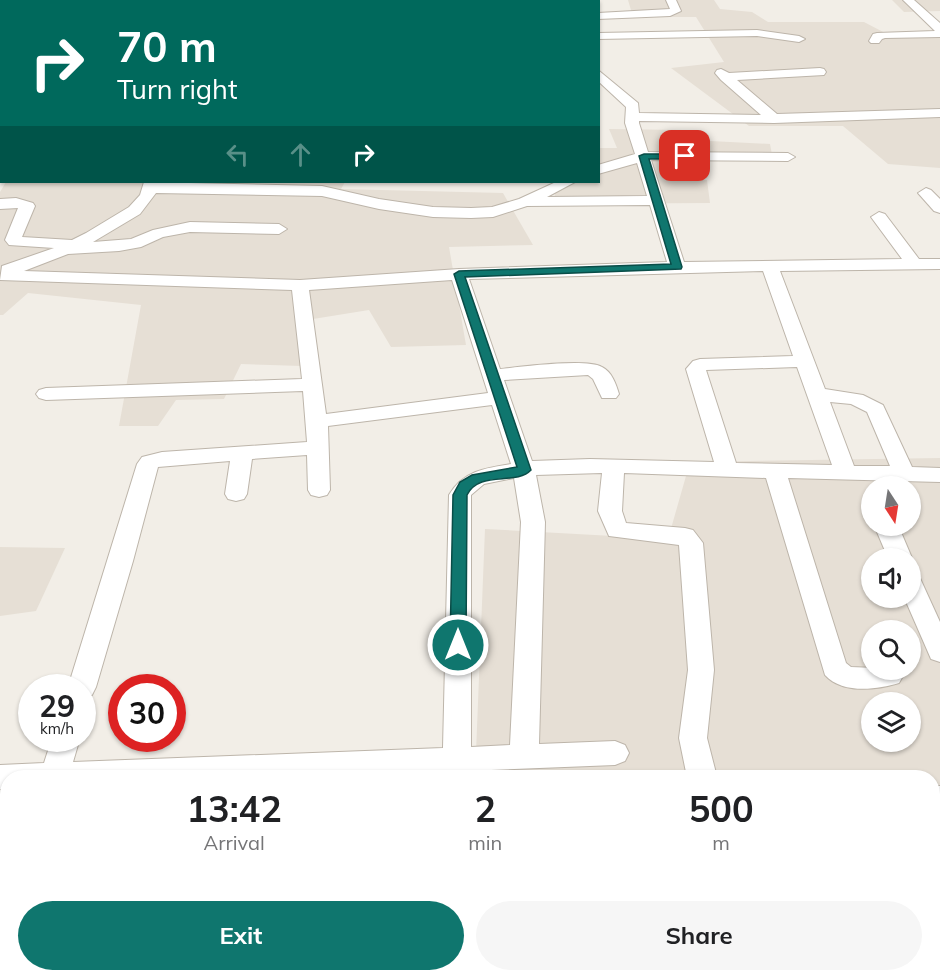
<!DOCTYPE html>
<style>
body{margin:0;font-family:Mulish,sans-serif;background:#f6f6f6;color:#202124;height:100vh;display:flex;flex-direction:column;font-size:22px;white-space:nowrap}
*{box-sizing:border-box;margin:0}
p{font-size:20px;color:#757577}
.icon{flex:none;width:33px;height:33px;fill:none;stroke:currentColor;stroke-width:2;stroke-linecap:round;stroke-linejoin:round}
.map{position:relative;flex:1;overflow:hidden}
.drawer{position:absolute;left:0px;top:770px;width:940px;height:212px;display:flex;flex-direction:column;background:#fff;border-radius:24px 24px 0 0;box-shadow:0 2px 4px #0004}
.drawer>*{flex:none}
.hud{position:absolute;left:0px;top:0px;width:600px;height:183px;box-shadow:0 2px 4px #0004;background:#00695c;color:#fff;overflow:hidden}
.needle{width:39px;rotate:168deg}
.fabs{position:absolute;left:861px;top:476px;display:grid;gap:12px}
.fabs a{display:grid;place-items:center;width:60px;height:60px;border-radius:50%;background:#fff;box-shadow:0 2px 4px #0004;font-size:30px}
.speed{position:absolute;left:18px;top:674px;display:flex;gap:12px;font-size:30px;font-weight:700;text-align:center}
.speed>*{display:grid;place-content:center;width:78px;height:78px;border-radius:50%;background:#fff;box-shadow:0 2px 4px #0004;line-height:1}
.speed small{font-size:15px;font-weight:400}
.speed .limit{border:9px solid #d22;background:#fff;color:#111}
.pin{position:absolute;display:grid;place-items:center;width:51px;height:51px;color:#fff;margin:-26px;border-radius:12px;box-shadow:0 3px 9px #0006}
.me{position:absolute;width:66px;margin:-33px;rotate:0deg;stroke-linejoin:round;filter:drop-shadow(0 0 4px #0008)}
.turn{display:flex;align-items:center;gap:21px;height:126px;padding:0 18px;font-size:27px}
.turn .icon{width:78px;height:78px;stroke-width:2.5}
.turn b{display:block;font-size:42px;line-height:51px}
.lanes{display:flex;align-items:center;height:57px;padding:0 18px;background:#0003;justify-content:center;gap:30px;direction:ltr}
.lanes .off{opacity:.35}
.eta{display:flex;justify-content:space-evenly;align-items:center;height:102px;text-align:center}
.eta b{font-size:36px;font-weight:700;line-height:42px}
.primary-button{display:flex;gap:12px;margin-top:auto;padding:12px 18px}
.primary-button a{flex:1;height:69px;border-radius:36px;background:#0f766e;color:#fff;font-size:24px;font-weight:700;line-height:69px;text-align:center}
.primary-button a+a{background:#f6f6f6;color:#202124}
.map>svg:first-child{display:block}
.residential{fill:#e6dfd5;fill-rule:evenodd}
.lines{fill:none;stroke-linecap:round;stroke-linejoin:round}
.minor-casing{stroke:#bdb5aa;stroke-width:2}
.minor{fill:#fff;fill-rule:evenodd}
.route{fill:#0f766e;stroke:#0a4d48;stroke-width:1.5}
</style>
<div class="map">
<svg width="940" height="980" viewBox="0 0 940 980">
<rect width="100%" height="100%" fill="#f2eee7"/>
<g class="residential">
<polygon points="628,0 714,0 720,9 752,12 768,22 864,22 887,34 940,35 940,168 888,164 843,126 749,126 671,68 724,62 696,17 633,17"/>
<polygon points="892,0 940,0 940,11 904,12"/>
<polygon points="609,129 683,130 691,140 770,144 773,160 660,157 663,178 707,180 710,203 556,204 553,182 598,182 599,148 617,148"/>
<polygon points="6,182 345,182 341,189 503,193 533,245 449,247 466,345 391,347 369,310 313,319 302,366 241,364 224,399 176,400 158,426 119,426 141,305 28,293 3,315 0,315 0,192"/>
<path d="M940 458V980H467V974H933V777H475L485 529 668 539 690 462ZM872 486H910V525H872ZM872 558H910V597H872ZM872 630H910V669H872ZM872 702H910V741H872Z"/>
<polygon points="0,547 65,548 36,611 0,616"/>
</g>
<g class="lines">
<defs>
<g id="minor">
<polygon points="73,0 83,0 72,2"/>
<polygon points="173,0 200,0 172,2"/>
<rect x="266" y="0" width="10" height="2"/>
<polygon points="358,0 368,0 369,2 358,2"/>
<polygon points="410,0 421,0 422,2 411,2"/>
<polygon points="432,0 457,0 431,2"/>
<polygon points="475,0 487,0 488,2 476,2"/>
<polygon points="666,0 676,0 681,11 670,16 598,19 598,13 670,9"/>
<polygon points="903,0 914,0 940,23 940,37 885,38 882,39 879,43 871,43 869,41 873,34 877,33 935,31"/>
<polygon points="757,30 799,36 805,39 799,42 757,36 598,39 598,33"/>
<rect x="0" y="63" width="2" height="8"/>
<path d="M820 68 824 69 826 72 824 75 737 80 777 114 940 109V117L774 123 639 121V123L648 152 788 153 795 157 788 161 651 160 684 262 902 259 871 217 879 212 885 214 919 259H940V269L780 271 825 389 863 395 883 405 912 467 940 468V482L788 478 846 663 851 667 899 669 903 676 899 683C876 690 842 694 825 675L766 478 624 473 622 511 626 523 685 528 693 530 703 543 714 670 707 738 717 777H687L679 738 688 670 679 545 609 536 598 511 602 473 536 475 545 522 539 744 615 741 625 745 629 753 625 761 615 765 311 777H8V789H0V765L44 763 52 738H80L73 762 443 748 449 495C463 471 485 468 511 464L492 405 328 426 330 490 327 495 319 497 311 495 308 490 307 455 252 459 247 494 244 499 236 501 228 499 225 494 230 461 158 467 133 561 96 687 92 695 82 697V687H68L137 464 142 457 162 452 307 442 303 391 46 400 39 398 36 394 39 390 46 388 302 379 292 290 0 280 2 266 54 248 9 245 5 240 18 208 0 209V199L16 198 33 203 35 206 22 237 72 240 86 233 129 207 140 195 144 182 322 186 379 199 433 207 471 208 492 207 519 199 556 182H575L547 197 647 196 637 163 598 174V165L635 154 625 123 626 107 598 81V70L638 103 639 113 761 115 721 80 715 73 717 70 721 69 729 73ZM156 193 322 196 379 209 433 217 471 218 493 217 527 206 650 205 667 262 459 269 300 280 24 271 68 254 119 251 141 247 163 237 190 232 279 234 287 229 279 224 190 222 153 230 131 239 93 242 140 214ZM763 271 793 356 700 359 693 361 686 369 714 462 590 459 532 461 504 380 588 375 593 379 602 398H616L619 394C616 384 612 372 602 367 586 358 521 367 500 369L469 279ZM452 280 488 393 326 414 309 290ZM797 367 832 465 736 463 706 370ZM830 402 851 404 867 412 890 466H854ZM514 478 521 522 510 745 471 747V495L484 484Z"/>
<polygon points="926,188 931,190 940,199 940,213 934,211 918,193"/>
<polygon points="874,525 898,525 912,558 910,561 910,558 888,558"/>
<polygon points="910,573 919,576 940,622 940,662 931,659 904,597 910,597"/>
<rect x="933" y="786" width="7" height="26"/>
<polygon points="8,959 8,974 29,974 28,980 0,980 0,962"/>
<polygon points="158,974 192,974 191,980 157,980"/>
<polygon points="606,974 640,974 641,980 607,980"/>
</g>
</defs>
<use href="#minor" class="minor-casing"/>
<use href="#minor" class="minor"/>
</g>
<path class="route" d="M644 154H685L690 156 685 159H649L682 267 681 269 465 277 531 470C516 486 479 470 467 495L466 645 464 649H453L450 645 453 495 460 482 472 475 517 467 454 274 459 271 671 264 639 156Z"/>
</svg>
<div class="fabs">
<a><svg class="needle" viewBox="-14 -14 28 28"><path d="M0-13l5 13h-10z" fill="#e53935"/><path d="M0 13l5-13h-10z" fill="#757577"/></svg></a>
<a><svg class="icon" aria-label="sound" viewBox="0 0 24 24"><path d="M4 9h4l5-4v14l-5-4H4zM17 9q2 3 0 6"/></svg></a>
<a><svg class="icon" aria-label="search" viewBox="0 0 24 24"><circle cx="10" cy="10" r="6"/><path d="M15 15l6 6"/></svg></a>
<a><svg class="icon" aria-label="layers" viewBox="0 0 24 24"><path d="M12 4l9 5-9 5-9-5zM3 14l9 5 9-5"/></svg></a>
</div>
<div class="speed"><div>29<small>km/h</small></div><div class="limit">30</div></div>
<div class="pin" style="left:685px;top:156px;background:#d93025"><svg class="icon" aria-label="arrive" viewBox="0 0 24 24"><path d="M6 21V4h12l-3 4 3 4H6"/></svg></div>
<svg class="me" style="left:458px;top:645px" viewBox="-20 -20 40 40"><circle r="17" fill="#0f766e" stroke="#fff" stroke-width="3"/><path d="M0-11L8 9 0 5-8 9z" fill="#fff"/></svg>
<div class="hud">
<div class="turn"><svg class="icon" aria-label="right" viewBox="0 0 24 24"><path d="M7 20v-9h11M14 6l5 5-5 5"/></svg><div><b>70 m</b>Turn right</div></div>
<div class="lanes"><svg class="icon off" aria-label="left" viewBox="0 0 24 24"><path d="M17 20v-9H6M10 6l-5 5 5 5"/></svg><svg class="icon off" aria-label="ahead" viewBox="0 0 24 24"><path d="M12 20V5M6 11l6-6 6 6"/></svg><svg class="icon" aria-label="right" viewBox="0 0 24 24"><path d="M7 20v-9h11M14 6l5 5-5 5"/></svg></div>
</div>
<section class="drawer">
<div class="eta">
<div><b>13:42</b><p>Arrival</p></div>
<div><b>2</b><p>min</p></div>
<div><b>500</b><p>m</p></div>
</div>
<div class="primary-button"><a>Exit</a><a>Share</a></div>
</section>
</div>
